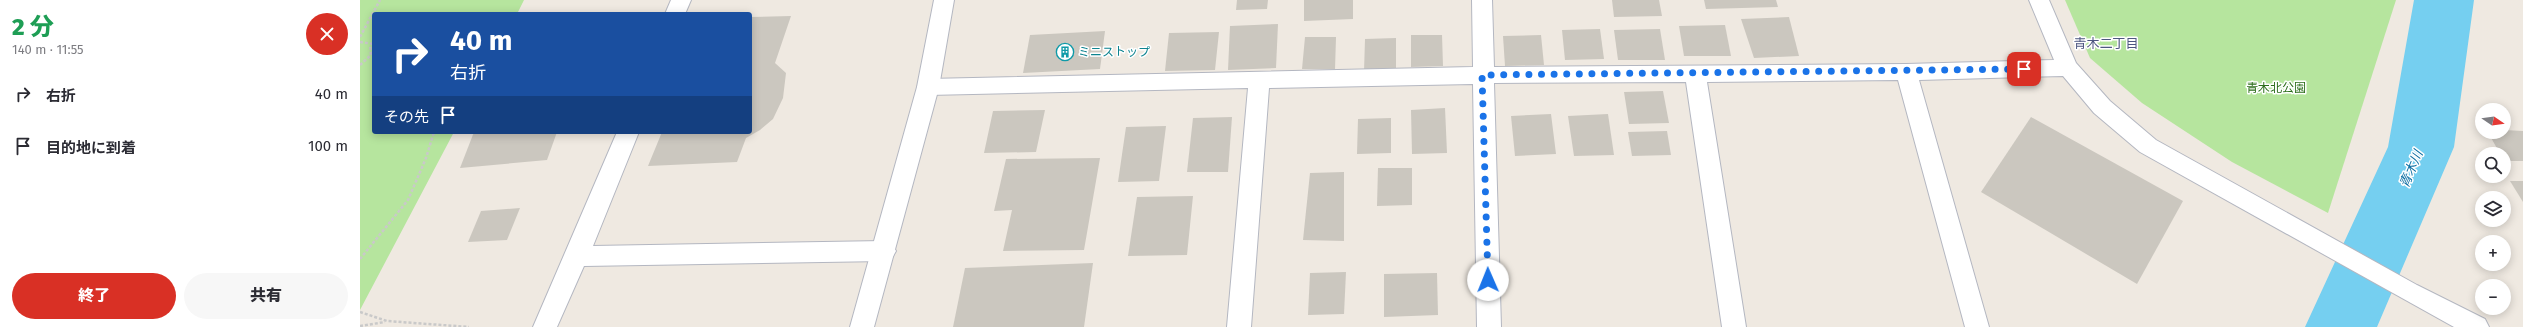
<!DOCTYPE html>
<html lang="ja">
<meta charset="utf-8">
<style>
body{margin:0;font-family:"Fira Sans","Noto Sans JP",sans-serif;background:#f7f7f7;color:#2b2b33;height:100vh;display:flex;flex-direction:column;font-size:15px;white-space:nowrap}
*{box-sizing:border-box;margin:0}
p{font-size:13px;color:#7c7c81}
.icon{flex:none;width:22px;height:22px;fill:none;stroke:currentColor;stroke-width:2;stroke-linecap:round;stroke-linejoin:round}
.map{position:relative;flex:1;overflow:hidden}
.details{display:flex;flex-direction:column;background:#fff;width:360px}
.details>*{flex:none}
.guide{position:absolute;left:12px;top:12px;width:380px;height:122px;border-radius:4px;box-shadow:0 2px 10px #0003;background:#1a4fa0;color:#fff;overflow:hidden}
.needle{width:26px;rotate:103deg}
.buttons{position:absolute;left:2115px;top:103px;display:grid;gap:8px}
.buttons a{display:grid;place-items:center;width:36px;height:36px;border-radius:50%;background:#fff;box-shadow:0 2px 10px #0003;font-size:20px}
.pin{position:absolute;display:grid;place-items:center;width:34px;height:34px;color:#fff;margin:-17px;border-radius:8px;box-shadow:0 2px 6px #0006}
.me{position:absolute;width:44px;margin:-22px;rotate:359deg;stroke-linejoin:round;filter:drop-shadow(0 0 3px #0008)}
.turn{display:flex;align-items:center;gap:14px;height:84px;padding:0 12px;font-size:18px}
.turn .icon{width:52px;height:52px;stroke-width:2.5}
.turn b{display:block;font-size:28px;line-height:34px}
.then{display:flex;align-items:center;height:38px;padding:0 12px;background:#0003;gap:8px;font-size:15px}
.round{display:grid;place-items:center;flex:none;width:42px;height:42px;border-radius:21px;background:#f7f7f7}
.overview{display:flex;align-items:center;justify-content:space-between;height:68px;padding:0 12px}
h1{font-size:24px;font-weight:800;line-height:30px;color:#1e9e55}
.button{display:flex;gap:8px;margin-top:auto;padding:8px 12px}
.button a{flex:1;height:46px;border-radius:24px;background:#d93025;color:#fff;font-size:16px;font-weight:800;line-height:46px;text-align:center}
.button a+a{background:#f7f7f7;color:#2b2b33}
ul{padding:0;list-style:none}
li{display:flex;align-items:center;gap:12px;height:52px;padding:0 12px}
li div{flex:1}
li b{display:block;font-size:15px}
li em{font-style:normal}
main{display:flex;flex:1;min-height:0}
.map>svg:first-child{display:block}
.green{fill:#b6e59e}
.lines{fill:none;stroke-linecap:round;stroke-linejoin:round}
.river{fill:#75cff0;fill-rule:evenodd}
.building{fill:#cbc7bf}
.minor-casing{stroke:#b4b7c1;stroke-width:2}
.tertiary-casing{stroke:#b4b7c1;stroke-width:2}
.path{stroke:#c9c9c9;stroke-width:2.5;stroke-dasharray:3 2;stroke-linecap:butt}
.minor{fill:#fff;fill-rule:evenodd}
.tertiary{fill:#fff;fill-rule:evenodd}
.route{stroke:#1a73e8;stroke-width:7;stroke-dasharray:0 12.6}
.labels{text-anchor:middle;dominant-baseline:central;stroke-width:3;stroke-linejoin:round;paint-order:stroke}
.culture-label{font-size:12px;fill:#0d838f;stroke:#fff;text-anchor:start}
.park-label{font-size:12px;fill:#2c6e1b;stroke:#fff}
.neighbourhood-label{font-size:13px;fill:#4d5680;stroke:#fff}
.water-label{font-size:13px;font-style:italic;fill:#0d6fa3;stroke:#fff}
</style>
<main>
<section class="details">
<div class="overview"><div><h1>2 分</h1><p>140 m · 11:55</p></div><a class="round" style="background:#d93025;color:#fff"><svg class="icon" aria-label="close" viewBox="0 0 24 24"><path d="M6 6l12 12M18 6L6 18"/></svg></a></div>
<ul>
<li><svg class="icon" aria-label="right" viewBox="0 0 24 24"><path d="M7 20v-9h11M14 6l5 5-5 5"/></svg><div><b>右折</b></div><em>40 m</em></li>
<li><svg class="icon" aria-label="arrive" viewBox="0 0 24 24"><path d="M6 21V4h12l-3 4 3 4H6"/></svg><div><b>目的地に到着</b></div><em>100 m</em></li>
</ul>
<div class="button"><a>終了</a><a>共有</a></div>
</section>
<div class="map">
<svg width="2163" height="327" viewBox="0 0 2163 327">
<rect width="100%" height="100%" fill="#efe9e1"/>
<g class="green">
<polygon points="0,0 164,0 157,14 14,14 14,132 94,132 0,310"/>
<polygon points="1705,0 2036,0 1968,213 1872,162 1782,103 1730,58"/>
</g>
<g class="lines">
<polygon class="river" points="2054,0 2114,0 2094,147 2017,327 1945,327 2028,147"/>
</g>
<g class="building">
<polygon points="877,0 908,0 907,9 876,10"/>
<polygon points="944,0 993,0 993,19 944,21"/>
<polygon points="1252,0 1299,0 1302,16 1254,17"/>
<polygon points="1344,0 1416,0 1418,7 1346,9"/>
<polygon points="431,16 415,63 426,73 423,98 413,119 400,130 386,138 377,162 288,166 302,132 390,132 390,17"/>
<polygon points="1429,17 1439,56 1394,58 1381,19"/>
<polygon points="918,24 916,68 868,70 870,26"/>
<polygon points="1365,25 1371,56 1324,56 1319,26"/>
<polygon points="1240,29 1244,59 1205,60 1202,30"/>
<polygon points="1300,29 1305,60 1258,60 1254,30"/>
<polygon points="745,31 740,69 663,73 670,35"/>
<polygon points="859,32 855,70 805,71 809,33"/>
<polygon points="1051,35 1082,35 1083,66 1051,67"/>
<polygon points="1181,35 1184,65 1145,66 1143,36"/>
<polygon points="945,37 976,37 975,69 942,69"/>
<polygon points="1036,38 1036,70 1004,71 1005,39"/>
<polygon points="1303,91 1309,123 1269,124 1264,92"/>
<polygon points="1085,108 1087,153 1052,154 1051,110"/>
<polygon points="685,110 676,152 624,153 633,111"/>
<polygon points="1191,114 1196,154 1155,156 1151,116"/>
<polygon points="1248,114 1254,155 1214,156 1208,116"/>
<polygon points="872,117 868,172 827,172 833,118"/>
<polygon points="1671,117 1823,201 1777,284 1621,192"/>
<polygon points="1031,118 1031,153 997,154 998,119"/>
<polygon points="806,126 799,181 758,182 766,127"/>
<polygon points="2144,130 2163,131 2163,161 2144,161 2144,154 2140,154 2128,132"/>
<polygon points="1307,131 1311,155 1272,156 1268,132"/>
<polygon points="114,132 197,132 187,160 100,168"/>
<polygon points="740,158 724,250 643,251 652,210 634,211 646,159"/>
<polygon points="1018,168 1052,168 1052,205 1017,206"/>
<polygon points="984,172 984,241 943,240 950,173"/>
<polygon points="2150,181 2163,181 2163,202"/>
<polygon points="833,196 827,255 768,256 777,197"/>
<polygon points="160,208 147,240 108,242 121,211"/>
<polygon points="733,263 724,327 593,327 605,268"/>
<polygon points="986,272 984,314 948,315 950,273"/>
<polygon points="1077,273 1078,315 1024,317 1024,274"/>
</g>
<g class="lines">
<defs>
<g id="minor">
<polygon points="311,0 331,0 325,14 305,14"/>
<polygon points="1112,0 1132,0 1134,67 1546,64 1694,60 1669,0 1689,0 1716,63 1750,101 1796,140 2057,285 2125,319 2129,327 2094,327 1780,152 1734,113 1703,76 1559,80 1629,327 1605,327 1538,80 1347,82 1386,327 1362,327 1326,82 1134,83 1141,327 1117,327 1113,84 909,88 891,327 867,327 888,88 568,95 561,93 557,87 561,81 568,79 1113,67"/>
<polygon points="257,132 279,132 233,246 524,241 532,244 536,251 532,258 524,261 224,266 197,327 173,327"/>
</g>
<polygon id="tertiary" points="574,0 594,0 579,87 514,327 490,327 557,87"/>
</defs>
<use href="#minor" class="minor-casing"/>
<use href="#tertiary" class="tertiary-casing"/>
<g class="path">
<polyline points="0,37 20,0"/>
<polyline points="0,42 14,44"/>
<polyline points="0,65 11,55 10,45"/>
<polyline points="0,259 48,200 66,158 74,132"/>
<polyline points="0,312 27,321 109,327"/>
<polyline points="0,326 25,322"/>
</g>
<use href="#minor" class="minor"/>
<use href="#tertiary" class="tertiary"/>
</g>
<g class="lines">
<polyline class="route" points="1128,280 1122,75 1664,69"/>
</g>
<defs>
<symbol id="building-ring" viewBox="-11 -11 22 22"><circle r="9.5" fill="#fff" stroke="#0f9aa8" stroke-width="1.5"/><path d="M-4-6H4V6H1V3H-1V6H-4ZM-2.5-4.3h1.7v1.8h-1.7ZM.8-4.3h1.7v1.8H.8ZM-2.5-1h1.7V.8h-1.7ZM.8-1h1.7V.8H.8Z" fill="#0f9aa8"/></symbol>
</defs>
<g fill-rule="evenodd">
<use href="#building-ring" x="695" y="42" width="20" height="20"/>
</g>
<g class="labels">
<g class="culture-label">
<text x="718" y="52">ミニストップ</text>
</g>
<g class="park-label">
<text x="1916" y="88">青木北公園</text>
</g>
<g class="neighbourhood-label">
<text x="1746" y="43">青木二丁目</text>
</g>
<g class="water-label">
<text transform="translate(2051 169) rotate(-67)">青木川</text>
</g>
</g>
</svg>
<div class="buttons">
<a><svg class="needle" viewBox="-14 -14 28 28"><path d="M0-13l5 13h-10z" fill="#e53935"/><path d="M0 13l5-13h-10z" fill="#7c7c81"/></svg></a>
<a><svg class="icon" aria-label="search" viewBox="0 0 24 24"><circle cx="10" cy="10" r="6"/><path d="M15 15l6 6"/></svg></a>
<a><svg class="icon" aria-label="layers" viewBox="0 0 24 24"><path d="M12 4l9 5-9 5-9-5zM3 14l9 5 9-5"/></svg></a>
<a>+</a>
<a>−</a>
</div>
<div class="pin" style="left:1664px;top:69px;background:#d93025"><svg class="icon" aria-label="arrive" viewBox="0 0 24 24"><path d="M6 21V4h12l-3 4 3 4H6"/></svg></div>
<svg class="me" style="left:1128px;top:280px" viewBox="-20 -20 40 40"><circle r="19" fill="#fff"/><path d="M0-13L10 11 0 6-10 11z" fill="#1a73e8"/></svg>
<div class="guide">
<div class="turn"><svg class="icon" aria-label="right" viewBox="0 0 24 24"><path d="M7 20v-9h11M14 6l5 5-5 5"/></svg><div><b>40 m</b>右折</div></div>
<div class="then">その先<svg class="icon" aria-label="arrive" viewBox="0 0 24 24"><path d="M6 21V4h12l-3 4 3 4H6"/></svg></div>
</div>
</div>
</main>
